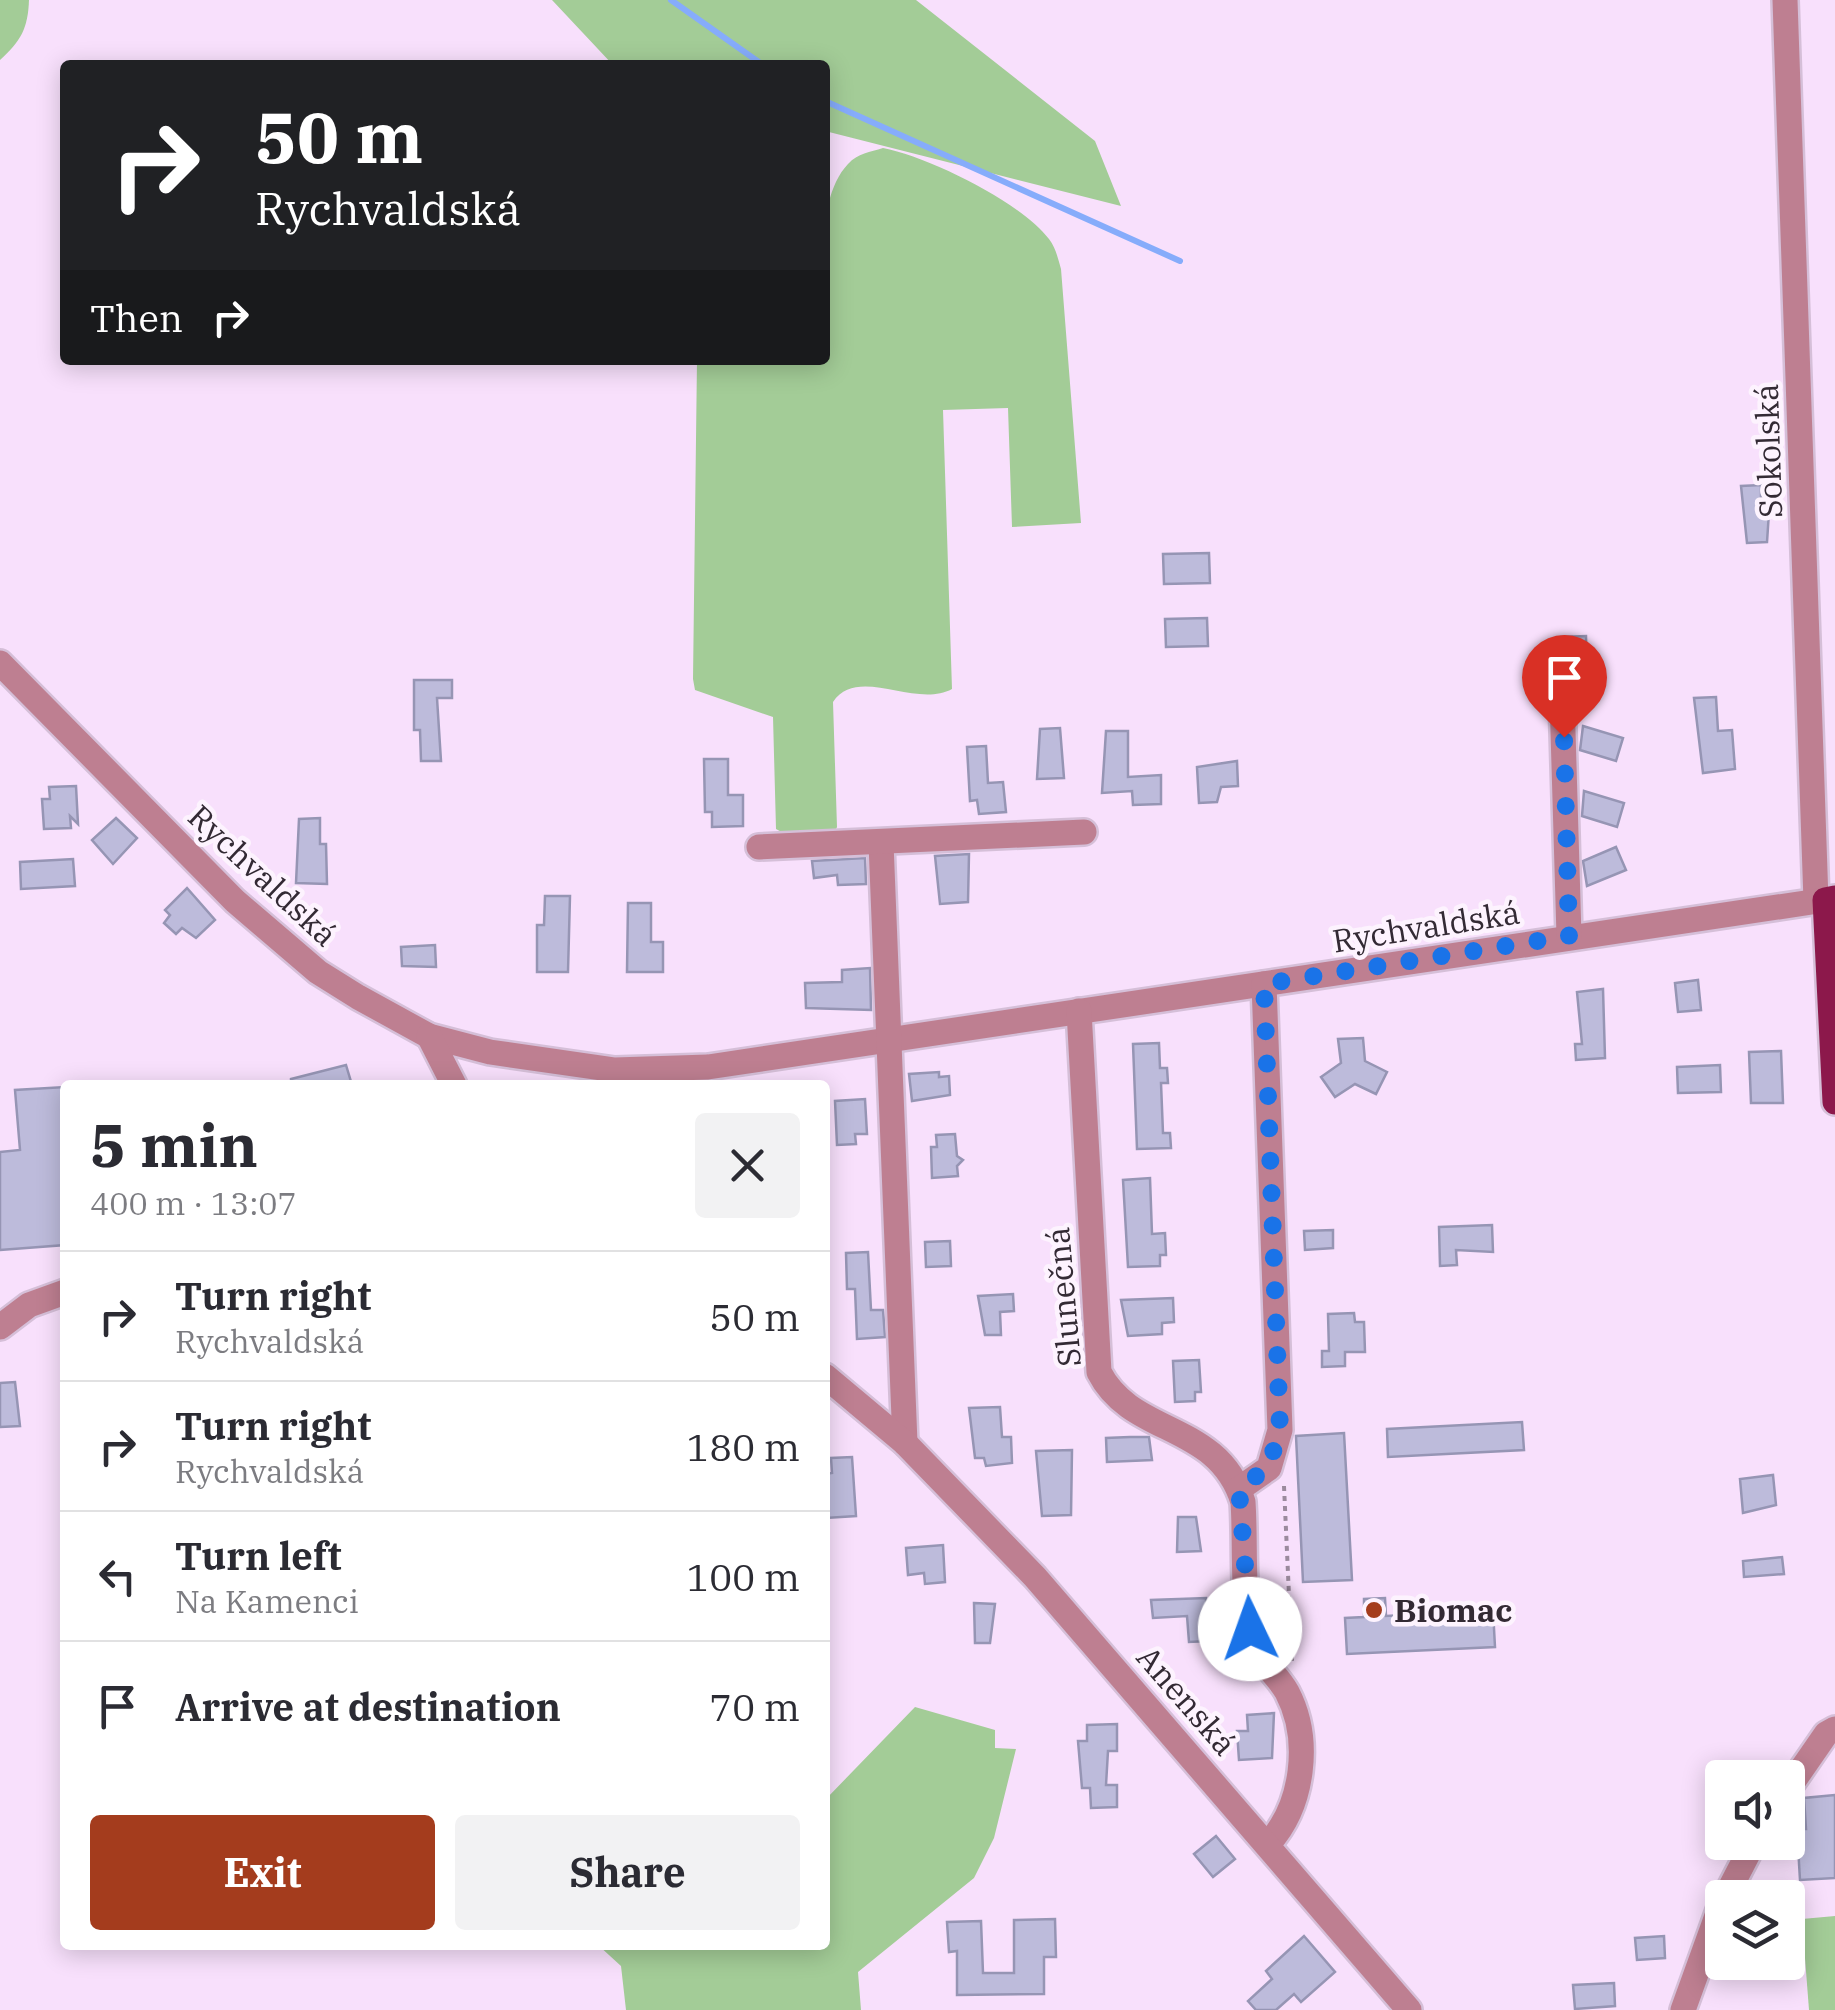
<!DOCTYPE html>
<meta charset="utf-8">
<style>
body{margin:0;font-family:"IBM Plex Serif",serif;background:#f2f2f3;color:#2b2b33;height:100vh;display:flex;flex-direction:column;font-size:38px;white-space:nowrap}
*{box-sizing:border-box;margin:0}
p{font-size:32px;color:#7c7c81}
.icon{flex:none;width:55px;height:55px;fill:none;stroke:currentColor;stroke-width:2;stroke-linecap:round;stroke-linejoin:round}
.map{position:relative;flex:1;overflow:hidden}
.drawer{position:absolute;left:60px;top:1080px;width:770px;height:870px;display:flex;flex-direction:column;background:#fff;border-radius:10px;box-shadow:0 5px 25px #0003}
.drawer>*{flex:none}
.banner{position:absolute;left:60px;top:60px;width:770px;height:305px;border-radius:10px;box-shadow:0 5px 25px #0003;background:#202124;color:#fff;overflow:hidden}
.fabs{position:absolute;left:1705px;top:1760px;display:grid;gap:20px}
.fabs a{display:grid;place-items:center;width:100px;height:100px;border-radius:10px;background:#fff;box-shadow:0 5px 25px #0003;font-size:50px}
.pin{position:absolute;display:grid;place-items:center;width:85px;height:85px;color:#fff;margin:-102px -42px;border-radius:50% 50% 50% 0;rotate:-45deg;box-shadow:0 0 10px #0007}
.pin .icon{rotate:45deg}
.me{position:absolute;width:110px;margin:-55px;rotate:357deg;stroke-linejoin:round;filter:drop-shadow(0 0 8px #0008)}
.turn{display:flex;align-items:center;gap:35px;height:210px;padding:0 30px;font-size:45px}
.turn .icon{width:130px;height:130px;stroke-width:2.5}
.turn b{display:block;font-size:70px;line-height:85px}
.then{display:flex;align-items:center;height:95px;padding:0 30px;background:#0003;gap:20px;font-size:38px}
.round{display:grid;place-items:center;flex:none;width:105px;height:105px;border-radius:10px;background:#f2f2f3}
.overview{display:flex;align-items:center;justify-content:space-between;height:170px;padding:0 30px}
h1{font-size:60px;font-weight:700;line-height:75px}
.button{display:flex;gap:20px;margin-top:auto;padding:20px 30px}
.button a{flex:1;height:115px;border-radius:10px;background:#a43c1d;color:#fff;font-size:40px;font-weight:700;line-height:115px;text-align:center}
.button a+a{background:#f2f2f3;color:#2b2b33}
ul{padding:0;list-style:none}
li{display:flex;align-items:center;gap:30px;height:130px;padding:0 30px;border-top:2px solid #e1e1e2}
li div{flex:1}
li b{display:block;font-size:38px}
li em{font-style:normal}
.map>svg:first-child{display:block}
.green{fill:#a3cc97}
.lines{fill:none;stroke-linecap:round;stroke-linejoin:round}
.stream{stroke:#86acfb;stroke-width:6}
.building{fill:#bdbbdb;stroke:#9695b4;stroke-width:2.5}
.minor-casing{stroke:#d5bfd8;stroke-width:30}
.major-casing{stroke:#d5bfd8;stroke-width:30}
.path{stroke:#9b8a9d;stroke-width:4;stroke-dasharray:5 5;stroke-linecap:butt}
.minor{stroke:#be7f91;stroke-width:25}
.major{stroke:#8c184b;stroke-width:25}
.route{stroke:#1a73e8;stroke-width:18;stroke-dasharray:0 32.4}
.poi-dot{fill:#a43c1d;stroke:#fdf3fe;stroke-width:4}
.labels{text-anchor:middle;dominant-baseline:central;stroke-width:9;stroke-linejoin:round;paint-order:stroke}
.street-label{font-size:32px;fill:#332a34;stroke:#fdf3fe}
.poi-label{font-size:32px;font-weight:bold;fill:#332a34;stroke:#fdf3fe;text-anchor:start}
</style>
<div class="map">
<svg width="1835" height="2010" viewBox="0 0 1835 2010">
<rect width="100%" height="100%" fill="#f8e0fc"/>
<g class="green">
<path d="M0 0H29C28 28 21 41 0 60Z"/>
<polygon points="552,0 916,0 1095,141 1121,206 825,131 825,65 613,65"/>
<path d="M883 148C929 157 1021 202 1049 239 1056 248 1058 259 1061 269L1081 523 1012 527 1008 408 943 410 952 689C915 709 858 665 833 702L837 827 834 834 789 836 776 829 773 717 695 690 693 679 697 360H825C825 307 810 204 848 164 858 153 870 152 883 148Z"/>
<polygon points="915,1707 995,1730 995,1748 1016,1749 994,1838 974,1878 858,1972 861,2010 626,2010 621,1966 598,1945 825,1945 825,1800"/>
<polygon points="1835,1916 1835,2010 1809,2010 1802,1919"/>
</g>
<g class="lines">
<g class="stream">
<polyline points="671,0 763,65"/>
<polyline points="825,101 1180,261"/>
</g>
</g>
<g class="building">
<polygon points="1761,485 1761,498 1770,497 1767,542 1747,543 1741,486"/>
<polygon points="1209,553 1210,583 1164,584 1163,554"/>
<polygon points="1207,618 1208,646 1166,647 1165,619"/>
<polygon points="1586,636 1587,678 1562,679 1561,637"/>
<polygon points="414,680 452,680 452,698 437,698 441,761 421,761 420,730 414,730"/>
<polygon points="1716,697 1718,731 1732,730 1735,769 1703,773 1694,698"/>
<polygon points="1583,726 1623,738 1616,761 1580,750"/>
<polygon points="1060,728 1064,778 1037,779 1040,729"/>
<polygon points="1106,731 1128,731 1128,777 1161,775 1161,804 1133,805 1132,791 1102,793"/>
<polygon points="986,746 988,783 1003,782 1006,812 979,814 977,800 970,801 967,747"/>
<polygon points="704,759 728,759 728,795 743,795 743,826 712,827 712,812 705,812"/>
<polygon points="1237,761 1238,786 1221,787 1217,802 1199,803 1197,767"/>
<polygon points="76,786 78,824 70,816 71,828 44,829 42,799 50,799 49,787"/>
<polygon points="1584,791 1624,803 1617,827 1582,816"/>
<polygon points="116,818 137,838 113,864 92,840"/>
<polygon points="320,818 320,844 326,844 327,884 296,883 299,819"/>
<polygon points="1616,847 1626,870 1587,886 1583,861"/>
<polygon points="969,854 968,902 940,904 935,856"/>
<polygon points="865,858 866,884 838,885 837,875 814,878 812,861"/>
<polygon points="73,859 75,886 21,889 20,862"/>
<polygon points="187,888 215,920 196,938 182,928 176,934 164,923 170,915 165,910"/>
<polygon points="545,896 570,896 568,972 537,972 537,925 544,925"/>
<polygon points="628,903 651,903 651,942 663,942 663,972 627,972"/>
<polygon points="435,945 436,967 402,966 401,947"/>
<polygon points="870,968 871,1010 806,1008 805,983 842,982 842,970"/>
<polygon points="1698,980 1701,1010 1678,1012 1675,983"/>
<polygon points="1603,989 1605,1058 1576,1060 1575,1044 1582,1044 1577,992"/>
<polygon points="1363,1038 1365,1061 1387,1072 1376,1094 1355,1084 1335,1097 1321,1077 1341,1063 1338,1039"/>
<polygon points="1159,1043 1160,1068 1167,1068 1168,1083 1161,1083 1163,1133 1170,1133 1171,1148 1137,1149 1133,1044"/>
<polygon points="1781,1051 1783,1103 1751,1103 1749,1052"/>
<polygon points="346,1065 352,1085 291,1085 291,1079"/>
<polygon points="1720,1065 1721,1092 1678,1093 1677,1067"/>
<polygon points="939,1072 939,1077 949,1076 950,1095 912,1101 909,1074"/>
<polygon points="65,1087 65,1245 0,1250 0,1152 20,1150 15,1090"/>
<polygon points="865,1099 867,1134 855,1134 856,1144 837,1145 835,1101"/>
<polygon points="955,1134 957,1156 963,1160 957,1166 958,1176 932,1178 931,1147 937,1147 936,1135"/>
<polygon points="1150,1178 1152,1234 1165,1233 1166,1255 1160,1255 1160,1266 1128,1267 1123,1180"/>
<polygon points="1492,1225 1493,1252 1456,1250 1457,1265 1440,1266 1439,1227"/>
<polygon points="1333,1230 1333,1248 1305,1250 1304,1231"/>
<polygon points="950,1241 951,1266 926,1267 925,1242"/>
<polygon points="868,1252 871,1310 883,1310 885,1337 857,1339 855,1289 847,1289 846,1253"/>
<polygon points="1013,1294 1014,1311 1000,1312 1001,1335 985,1335 978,1296"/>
<polygon points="1173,1298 1174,1322 1162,1323 1162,1334 1128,1336 1121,1300"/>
<polygon points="1354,1313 1355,1322 1364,1322 1365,1352 1345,1352 1345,1366 1322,1367 1322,1351 1329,1351 1328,1314"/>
<polygon points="1199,1360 1201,1392 1195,1392 1195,1401 1175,1402 1173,1361"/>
<polygon points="15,1382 20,1426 0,1427 0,1383"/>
<polygon points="1000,1407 1002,1437 1011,1437 1012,1463 986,1466 984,1458 975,1458 969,1408"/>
<polygon points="1522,1422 1524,1450 1388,1457 1387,1429"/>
<polygon points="1344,1433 1352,1580 1303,1582 1296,1436"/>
<polygon points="1130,1437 1149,1437 1152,1460 1107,1462 1106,1438"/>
<polygon points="1072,1450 1071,1515 1042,1516 1036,1451"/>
<polygon points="852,1457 856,1516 826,1518 825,1474 832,1473 831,1458"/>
<polygon points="1773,1475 1776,1505 1743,1513 1740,1479"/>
<polygon points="1178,1517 1196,1517 1201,1551 1177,1552"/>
<polygon points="943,1545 945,1582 925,1584 924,1573 908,1575 906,1548"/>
<polygon points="1782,1557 1784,1574 1744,1577 1743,1561"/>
<polygon points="1206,1598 1208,1641 1189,1642 1187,1616 1153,1618 1151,1600"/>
<polygon points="1385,1598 1386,1616 1493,1610 1495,1647 1347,1654 1345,1618 1364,1617 1364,1599"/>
<polygon points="974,1603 995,1604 990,1643 975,1643"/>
<polygon points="1274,1713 1272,1758 1239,1760 1237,1731 1248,1731 1247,1715"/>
<polygon points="1117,1724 1117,1751 1108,1751 1106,1785 1117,1785 1117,1807 1091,1808 1090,1788 1082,1788 1078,1741 1087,1741 1087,1725"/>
<polygon points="1835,1795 1835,1878 1800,1880 1797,1829 1806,1829 1804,1798"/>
<polygon points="1216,1836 1235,1859 1213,1877 1194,1854"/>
<polygon points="1055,1919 1056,1957 1044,1957 1044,1994 957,1995 957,1951 949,1952 947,1922 981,1921 983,1973 1014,1973 1014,1920"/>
<polygon points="1304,1936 1335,1972 1301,2002 1294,1994 1276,2010 1256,2010 1248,2001 1272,1979 1266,1971"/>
<polygon points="1664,1936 1665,1958 1637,1960 1635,1938"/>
<polygon points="1614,1983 1615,2006 1575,2009 1573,1985"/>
</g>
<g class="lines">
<defs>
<g id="minor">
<polyline points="1785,0 1816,901"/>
<polyline points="0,663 235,901 318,972 358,997 429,1036 490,1052 615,1070 708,1067 1825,900"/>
<polyline points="1562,697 1569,936"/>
<polyline points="881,843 905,1443"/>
<polyline points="759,847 1084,832"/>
<path d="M1079 1011 1099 1372C1132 1437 1218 1421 1243 1502 1246 1546 1241 1599 1253 1641 1259 1662 1277 1674 1287 1692 1312 1740 1303 1805 1269 1843"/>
<polyline points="429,1036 454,1085"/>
<polyline points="0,1327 29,1305 65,1292"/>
<polyline points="825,1376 905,1443 1035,1577 1409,2010"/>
<polyline points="1239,1489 1269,1468 1280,1430 1264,984"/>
<polyline points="1788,1789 1826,1734 1835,1729"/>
<polyline points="1725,1898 1754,1842"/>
<polyline points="1683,2010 1722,1902"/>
</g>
<polyline id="major" points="1835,898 1825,900 1835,1102"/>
</defs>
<use href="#minor" class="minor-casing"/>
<use href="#major" class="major-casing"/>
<polyline class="path" points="1284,1486 1292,1661"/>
<use href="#minor" class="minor"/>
<use href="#major" class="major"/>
</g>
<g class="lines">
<polyline class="route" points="1250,1629 1239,1488 1268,1468 1280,1430 1264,984 1569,936 1564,737"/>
</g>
<circle class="poi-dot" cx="1374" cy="1610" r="10"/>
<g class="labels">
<g class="street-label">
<text transform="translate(1768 451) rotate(-92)">Sokolská</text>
<text transform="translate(263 875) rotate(43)">Rychvaldská</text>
<text transform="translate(1426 926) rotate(-9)">Rychvaldská</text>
<text transform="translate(1063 1297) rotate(-95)">Slunečná</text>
<text transform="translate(1187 1700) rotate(49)">Anenská</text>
</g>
<g class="poi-label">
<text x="1394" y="1610">Biomac</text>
</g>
</g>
</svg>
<div class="fabs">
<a><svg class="icon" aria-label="sound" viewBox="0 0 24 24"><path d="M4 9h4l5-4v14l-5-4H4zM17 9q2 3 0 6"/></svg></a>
<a><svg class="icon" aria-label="layers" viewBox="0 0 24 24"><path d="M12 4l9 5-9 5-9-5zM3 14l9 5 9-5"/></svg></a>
</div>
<div class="pin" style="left:1564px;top:737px;background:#d93025"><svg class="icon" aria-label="arrive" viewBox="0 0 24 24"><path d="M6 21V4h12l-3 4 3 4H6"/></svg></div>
<svg class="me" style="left:1250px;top:1629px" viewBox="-20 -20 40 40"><circle r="19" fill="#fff"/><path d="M0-13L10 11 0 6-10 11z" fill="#1a73e8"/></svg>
<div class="banner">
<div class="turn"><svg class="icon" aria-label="right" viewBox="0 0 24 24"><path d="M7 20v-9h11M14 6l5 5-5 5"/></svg><div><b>50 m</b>Rychvaldská</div></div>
<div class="then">Then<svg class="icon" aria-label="right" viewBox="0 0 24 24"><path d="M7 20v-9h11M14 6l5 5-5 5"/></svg></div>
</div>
<section class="drawer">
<div class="overview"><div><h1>5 min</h1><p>400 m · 13:07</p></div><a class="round"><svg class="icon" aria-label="close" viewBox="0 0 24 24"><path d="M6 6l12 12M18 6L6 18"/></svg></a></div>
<ul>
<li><svg class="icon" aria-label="right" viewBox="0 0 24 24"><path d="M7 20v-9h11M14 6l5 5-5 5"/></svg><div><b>Turn right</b><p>Rychvaldská</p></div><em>50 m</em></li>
<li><svg class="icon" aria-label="right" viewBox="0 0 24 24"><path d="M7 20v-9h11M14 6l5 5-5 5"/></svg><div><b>Turn right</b><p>Rychvaldská</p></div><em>180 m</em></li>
<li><svg class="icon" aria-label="left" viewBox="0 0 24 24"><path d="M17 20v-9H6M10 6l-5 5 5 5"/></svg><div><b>Turn left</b><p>Na Kamenci</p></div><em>100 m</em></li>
<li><svg class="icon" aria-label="arrive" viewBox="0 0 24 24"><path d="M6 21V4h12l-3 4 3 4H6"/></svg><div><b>Arrive at destination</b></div><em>70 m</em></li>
</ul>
<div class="button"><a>Exit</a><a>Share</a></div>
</section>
</div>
